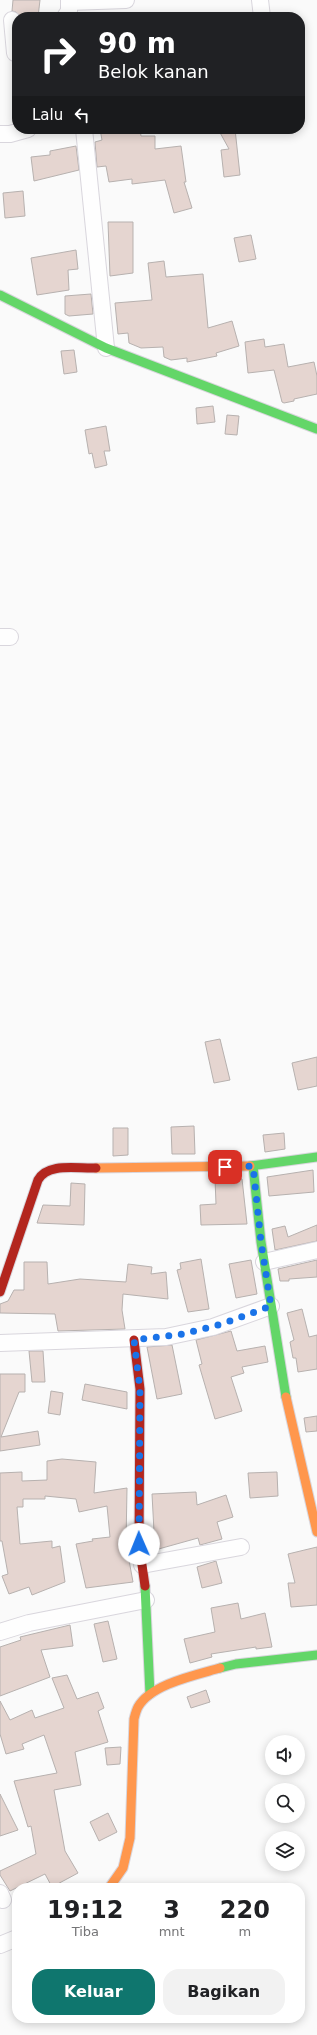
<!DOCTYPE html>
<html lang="id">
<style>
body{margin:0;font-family:"DejaVu Sans",sans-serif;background:#f2f2f2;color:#202124;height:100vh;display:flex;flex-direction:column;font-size:15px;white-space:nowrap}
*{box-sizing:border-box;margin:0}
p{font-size:13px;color:#757577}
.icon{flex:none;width:22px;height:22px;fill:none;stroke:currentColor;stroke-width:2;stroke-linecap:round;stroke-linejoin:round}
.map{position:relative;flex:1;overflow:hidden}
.side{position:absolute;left:12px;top:1883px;width:293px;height:140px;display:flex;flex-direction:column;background:#fff;border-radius:16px;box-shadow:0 2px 10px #0003}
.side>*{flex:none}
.hud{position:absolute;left:12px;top:12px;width:293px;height:122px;border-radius:16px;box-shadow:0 2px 10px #0003;background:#202124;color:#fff;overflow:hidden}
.tools{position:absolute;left:265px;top:1735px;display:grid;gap:8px}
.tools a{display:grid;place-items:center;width:40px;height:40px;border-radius:50%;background:#fff;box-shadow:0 2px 10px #0003;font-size:20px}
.pin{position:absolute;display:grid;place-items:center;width:34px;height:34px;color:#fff;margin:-17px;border-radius:8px;box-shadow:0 2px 6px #0006}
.me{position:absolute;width:44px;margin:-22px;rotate:359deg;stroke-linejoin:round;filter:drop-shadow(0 0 3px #0008)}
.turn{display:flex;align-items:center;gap:14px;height:84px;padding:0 20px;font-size:18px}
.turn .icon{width:52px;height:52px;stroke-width:2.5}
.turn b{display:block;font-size:28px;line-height:34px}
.then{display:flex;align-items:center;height:38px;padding:0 20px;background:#0003;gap:8px;font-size:15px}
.eta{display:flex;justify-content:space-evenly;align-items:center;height:68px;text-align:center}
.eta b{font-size:24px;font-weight:700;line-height:28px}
.button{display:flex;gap:8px;margin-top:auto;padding:8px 20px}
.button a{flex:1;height:46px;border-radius:16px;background:#0f766e;color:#fff;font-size:16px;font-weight:700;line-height:46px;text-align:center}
.button a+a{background:#f2f2f2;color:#202124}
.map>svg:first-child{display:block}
.building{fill:#e5d5d0;stroke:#b7b1af}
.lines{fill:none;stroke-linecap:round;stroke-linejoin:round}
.street-casing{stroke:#d9d6dd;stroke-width:18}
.fast-casing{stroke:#d9d6dd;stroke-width:11}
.slow-casing{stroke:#d9d6dd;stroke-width:11}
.jam-casing{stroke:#d9d6dd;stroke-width:11}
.street{stroke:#fefefe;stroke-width:16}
.fast{stroke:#63d668;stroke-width:9}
.slow{stroke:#ff974d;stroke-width:9}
.jam{stroke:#b3261e;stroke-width:9}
.route{stroke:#1a73e8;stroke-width:7;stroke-dasharray:0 12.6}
</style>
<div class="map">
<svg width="317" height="2035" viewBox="0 0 317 2035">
<rect width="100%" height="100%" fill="#fafafa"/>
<g class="building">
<polygon points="13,0 40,0 38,17 21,17 16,12 12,11"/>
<polygon points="100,129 140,129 141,136 155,136 155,149 181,146 186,182 184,182 192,208 174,213 165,180 132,184 132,179 109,182 106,166 97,167 95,142 102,140"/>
<polygon points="218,129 235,129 240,175 224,177 221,150 229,149"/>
<polygon points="76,146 79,170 34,181 31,157 50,155 50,151"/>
<polygon points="23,191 25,216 5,218 3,193"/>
<polygon points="108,222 133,222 133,273 110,276"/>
<polygon points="251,235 256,259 239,262 234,238"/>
<polygon points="76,250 78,269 68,270 69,290 37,295 31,258"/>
<polygon points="164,261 166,277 203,274 208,328 232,321 239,346 216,353 217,356 187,362 187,358 171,360 164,357 163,347 141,348 129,343 128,333 118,334 115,303 152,300 148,263"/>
<polygon points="91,294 93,314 69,316 65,314 65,296"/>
<polygon points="264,339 265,347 284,344 288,367 314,362 317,376 317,394 294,399 294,401 284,403 282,402 274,370 248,373 245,342"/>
<polygon points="74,350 77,372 64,374 61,351"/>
<polygon points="213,406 215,422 197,424 196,408"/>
<polygon points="227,415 239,416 237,435 225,434"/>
<polygon points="106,426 110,451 104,451 107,465 95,468 92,453 89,454 85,430"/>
<polygon points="220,1039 230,1080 214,1083 205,1042"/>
<polygon points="317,1057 317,1086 298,1090 292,1063"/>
<polygon points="194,1126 195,1154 172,1154 171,1127"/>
<polygon points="113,1128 128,1128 128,1155 113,1156"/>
<polygon points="284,1133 285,1149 265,1152 263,1135"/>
<polygon points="313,1170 314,1192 269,1196 267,1177"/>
<polygon points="215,1179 242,1179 247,1224 201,1225 200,1205 216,1204"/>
<polygon points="71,1183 85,1184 84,1225 37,1223 43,1205 70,1206"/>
<polygon points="317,1225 317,1241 275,1250 272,1229 285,1226 288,1237"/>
<polygon points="201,1259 209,1309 188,1312 177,1270 181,1269 180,1263"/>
<polygon points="251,1260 257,1294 236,1298 229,1264"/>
<polygon points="317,1260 317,1277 289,1279 289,1281 280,1281 278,1269"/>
<polygon points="24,1262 47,1262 48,1284 80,1279 126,1282 128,1264 152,1267 151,1274 166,1272 168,1299 123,1294 122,1310 125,1329 58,1331 55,1314 0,1313 0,1304 8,1301 14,1290 24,1290"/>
<polygon points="302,1309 309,1337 317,1335 317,1369 298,1372 296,1358 293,1358 290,1342 294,1340 287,1313"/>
<polygon points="231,1331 237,1351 265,1346 268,1362 242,1367 244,1373 231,1377 242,1411 215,1419 199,1365 202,1364 196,1340"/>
<polygon points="172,1345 182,1394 157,1399 147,1347"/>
<polygon points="29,1351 43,1351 45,1382 32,1382"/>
<polygon points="0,1374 25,1374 25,1392 19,1392 1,1437 38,1431 40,1445 0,1451"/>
<polygon points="85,1384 127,1392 127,1409 82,1400"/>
<polygon points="51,1391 63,1393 60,1415 48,1413"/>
<polygon points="317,1416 317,1431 306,1432 304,1418"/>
<polygon points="62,1459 96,1462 94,1493 127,1488 126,1544 133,1582 86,1588 76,1544 93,1541 92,1539 110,1537 107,1506 79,1512 76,1499 45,1496 45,1499 23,1499 23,1507 17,1507 20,1544 52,1541 52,1548 60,1546 65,1582 32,1595 29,1587 9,1594 2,1576 8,1574 2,1541 0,1541 0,1473 22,1472 22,1481 47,1480 47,1461"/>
<polygon points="277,1472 278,1496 250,1498 248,1473"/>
<polygon points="196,1492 197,1505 226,1495 233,1517 217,1522 222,1539 200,1545 198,1538 155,1550 152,1494"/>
<polygon points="317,1547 317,1605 291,1607 288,1583 295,1583 288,1554"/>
<polygon points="216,1561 222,1583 202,1588 197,1567"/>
<polygon points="238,1603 241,1619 265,1613 272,1647 256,1649 256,1647 211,1654 212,1657 190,1663 184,1639 215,1632 211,1608"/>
<polygon points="108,1621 117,1659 103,1662 94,1624"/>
<polygon points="70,1625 73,1646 41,1650 50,1677 0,1696 0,1647 21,1640 20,1637"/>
<polygon points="67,1675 77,1699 98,1692 104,1708 98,1711 108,1742 75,1752 81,1785 54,1790 65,1851 78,1873 52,1887 45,1874 10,1891 0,1875 0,1871 36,1854 31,1826 28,1827 14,1781 57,1773 44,1735 22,1744 24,1749 6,1754 0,1734 0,1701 10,1720 32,1710 35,1718 64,1708 52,1678"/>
<polygon points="206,1690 210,1702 191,1708 187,1697"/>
<polygon points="121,1747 120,1764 107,1765 105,1748"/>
<polygon points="0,1794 18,1830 0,1836"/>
<polygon points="108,1813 117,1832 99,1841 90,1822"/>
</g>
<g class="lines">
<defs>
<g id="street">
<polyline points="260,0 262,17"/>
<polyline points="69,2 126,0"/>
<polyline points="65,17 69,11 69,0"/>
<polyline points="12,20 15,53"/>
<polyline points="84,129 106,348"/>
<polyline points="0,134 10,134 28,129"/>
<polyline points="0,637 10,637"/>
<polyline points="264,1262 317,1250"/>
<polyline points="0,1343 166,1337 213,1327 271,1306"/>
<polyline points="142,1565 241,1547"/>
<polyline points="0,1632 29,1623 146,1600"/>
<polyline points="0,1893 3,1900"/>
<polyline points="0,1945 17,1938"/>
</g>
<g id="fast">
<polyline points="0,295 106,348 317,429"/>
<polyline points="250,1166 317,1157"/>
<polyline points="253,1166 261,1242 286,1397"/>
<polyline points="145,1586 150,1694"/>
<polyline points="220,1668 236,1664 317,1655"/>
</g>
<g id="slow">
<polyline points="96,1168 250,1166"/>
<polyline points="286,1397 317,1532"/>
<path d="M109 1888 123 1868 130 1838 134 1719C135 1715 136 1711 138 1707 151 1684 196 1675 220 1668"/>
</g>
<g id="jam">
<path d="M0 1292 38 1180C48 1162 78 1169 96 1168"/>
<polyline points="134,1340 140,1389 139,1544 145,1586"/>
</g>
</defs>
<use href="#street" class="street-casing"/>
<use href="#fast" class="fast-casing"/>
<use href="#slow" class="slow-casing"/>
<use href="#jam" class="jam-casing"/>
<use href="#street" class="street"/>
<use href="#fast" class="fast"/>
<use href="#slow" class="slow"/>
<use href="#jam" class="jam"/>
</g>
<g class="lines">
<polyline class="route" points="139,1544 140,1389 134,1340 183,1334 222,1324 271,1306 261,1242 253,1166 225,1167"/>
</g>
</svg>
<div class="tools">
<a><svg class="icon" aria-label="sound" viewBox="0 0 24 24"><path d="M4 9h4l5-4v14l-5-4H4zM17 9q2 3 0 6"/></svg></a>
<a><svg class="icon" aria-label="search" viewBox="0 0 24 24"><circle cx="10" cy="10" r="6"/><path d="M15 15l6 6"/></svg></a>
<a><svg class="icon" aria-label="layers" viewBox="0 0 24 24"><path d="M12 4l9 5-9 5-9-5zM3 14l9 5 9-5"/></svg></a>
</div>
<div class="pin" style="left:225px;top:1167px;background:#d93025"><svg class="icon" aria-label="arrive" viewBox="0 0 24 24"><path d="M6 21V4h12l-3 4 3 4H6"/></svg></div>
<svg class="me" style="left:139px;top:1544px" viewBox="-20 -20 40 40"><circle r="19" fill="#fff"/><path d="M0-13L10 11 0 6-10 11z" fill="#1a73e8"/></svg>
<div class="hud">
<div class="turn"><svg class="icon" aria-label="right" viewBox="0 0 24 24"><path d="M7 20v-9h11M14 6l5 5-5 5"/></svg><div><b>90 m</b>Belok kanan</div></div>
<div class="then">Lalu<svg class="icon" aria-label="left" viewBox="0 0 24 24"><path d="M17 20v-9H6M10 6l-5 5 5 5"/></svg></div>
</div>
<section class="side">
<div class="eta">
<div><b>19:12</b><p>Tiba</p></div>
<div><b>3</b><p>mnt</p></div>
<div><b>220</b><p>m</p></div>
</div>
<div class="button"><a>Keluar</a><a>Bagikan</a></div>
</section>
</div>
